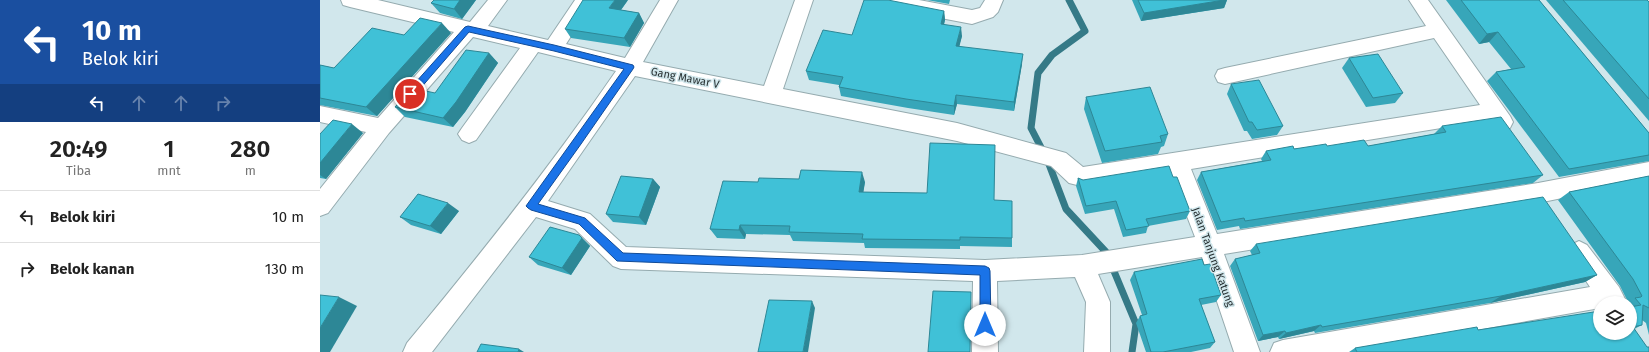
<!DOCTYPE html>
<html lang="id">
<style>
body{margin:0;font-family:"Fira Sans",sans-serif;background:#f6f6f6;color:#222;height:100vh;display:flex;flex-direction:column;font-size:15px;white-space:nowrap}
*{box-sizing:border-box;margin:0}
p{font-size:13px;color:#767676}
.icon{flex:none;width:22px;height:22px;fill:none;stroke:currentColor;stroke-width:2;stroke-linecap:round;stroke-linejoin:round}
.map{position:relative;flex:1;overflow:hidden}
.side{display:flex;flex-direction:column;background:#fff;width:320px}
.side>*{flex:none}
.banner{background:#1a4fa0;color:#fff;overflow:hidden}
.controls{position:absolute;left:1273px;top:296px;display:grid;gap:8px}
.controls a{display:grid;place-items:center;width:44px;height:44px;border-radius:50%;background:#fff;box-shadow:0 1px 3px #0004;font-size:20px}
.pin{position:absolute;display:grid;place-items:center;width:34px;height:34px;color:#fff;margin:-17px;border:2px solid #fff;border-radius:50%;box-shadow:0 1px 4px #0007}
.me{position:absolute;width:44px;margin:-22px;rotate:0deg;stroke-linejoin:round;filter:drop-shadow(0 0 3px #0008)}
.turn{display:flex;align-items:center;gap:14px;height:84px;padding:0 16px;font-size:18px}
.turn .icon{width:52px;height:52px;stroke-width:2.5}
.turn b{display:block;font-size:28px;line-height:34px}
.lanes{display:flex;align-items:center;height:38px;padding:0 16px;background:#0003;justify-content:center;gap:20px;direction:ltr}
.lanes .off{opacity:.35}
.eta{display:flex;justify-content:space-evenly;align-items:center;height:68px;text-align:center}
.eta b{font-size:24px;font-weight:600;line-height:28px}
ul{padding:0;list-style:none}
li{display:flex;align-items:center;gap:12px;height:52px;padding:0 16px;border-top:1px solid #e0e0e0}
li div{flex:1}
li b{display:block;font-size:15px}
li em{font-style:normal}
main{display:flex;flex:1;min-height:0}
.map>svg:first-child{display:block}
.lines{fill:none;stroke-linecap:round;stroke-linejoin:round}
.stream{stroke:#357a87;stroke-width:7}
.minor-casing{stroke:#95abaf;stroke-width:2}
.minor{fill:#fff;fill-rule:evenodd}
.wall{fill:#37a6b9}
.shaded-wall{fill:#2d8796}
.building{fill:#40c1d7;stroke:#2d8796}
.route{fill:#1a73e8;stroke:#114b97}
.labels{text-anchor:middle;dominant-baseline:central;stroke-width:3;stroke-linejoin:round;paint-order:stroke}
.street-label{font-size:11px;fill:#273032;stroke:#d1e7ec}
</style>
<main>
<section class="side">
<div class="banner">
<div class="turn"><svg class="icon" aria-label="left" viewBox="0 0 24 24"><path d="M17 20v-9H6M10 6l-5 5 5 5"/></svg><div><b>10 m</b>Belok kiri</div></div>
<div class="lanes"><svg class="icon" aria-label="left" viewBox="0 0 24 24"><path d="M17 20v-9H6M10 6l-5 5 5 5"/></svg><svg class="icon off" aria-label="ahead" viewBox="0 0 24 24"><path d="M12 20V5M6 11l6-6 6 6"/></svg><svg class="icon off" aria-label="ahead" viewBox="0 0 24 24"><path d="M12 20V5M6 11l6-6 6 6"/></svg><svg class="icon off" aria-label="right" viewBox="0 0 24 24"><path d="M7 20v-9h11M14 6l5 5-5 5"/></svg></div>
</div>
<div class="eta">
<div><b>20:49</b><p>Tiba</p></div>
<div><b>1</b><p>mnt</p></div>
<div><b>280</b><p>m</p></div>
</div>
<ul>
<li><svg class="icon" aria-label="left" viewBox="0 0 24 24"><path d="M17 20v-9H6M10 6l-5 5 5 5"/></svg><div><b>Belok kiri</b></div><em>10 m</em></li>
<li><svg class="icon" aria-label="right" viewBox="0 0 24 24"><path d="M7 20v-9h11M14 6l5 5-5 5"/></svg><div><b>Belok kanan</b></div><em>130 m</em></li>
</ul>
</section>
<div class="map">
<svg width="1329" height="352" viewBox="0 0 1329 352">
<rect width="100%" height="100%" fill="#d1e7ec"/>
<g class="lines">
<polyline class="stream" points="749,0 765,31 732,55 718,73 711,128 727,159 746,209 786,252 816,324 812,352"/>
<defs>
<g id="minor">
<path d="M21 0H58L150 22 168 0H187L168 26 228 40 255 0H274L246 44 305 58 340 0H358L323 62 444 86 475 0H493L463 89 637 123 746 153 763 167 1160 105 1114 38 905 84 898 82 895 76 898 70 905 68 1106 26 1089 0H1108L1190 116 1193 122 1190 128C1180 131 1176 129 1170 120L871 169 897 234 1218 183 1329 162V180L1218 203 904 254 940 352H914L882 257 778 274 790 302V352H764L766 302 755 277 677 281 678 352H652L653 281 301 269 293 266 255 229 216 217 112 352H83L87 343C160 255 231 166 296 71L218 52 156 140 149 143 142 140 138 134 142 128 200 48 153 37 69 133 8 213 0 216V189L46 132 0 122V106L58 118 134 32 30 7 23 5ZM315 76 637 141 731 166 749 183 761 186 850 172 875 237 762 255 665 260 306 247 270 214 228 201Z"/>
<polygon points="554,0 599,0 652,10 660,8 665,0 683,0 678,12 673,17 652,24 563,7 556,5"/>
<polygon points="1259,241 1267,245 1299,287 1307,303 1280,303 1280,308 1033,352 950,352 954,343 963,340 1270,287 1247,252 1251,245"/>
</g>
</defs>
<use href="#minor" class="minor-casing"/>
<use href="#minor" class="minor"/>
</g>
<g class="wall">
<polygon points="114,0 156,0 142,19 120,13 111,3"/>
<polygon points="308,0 301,10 319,13 324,23 310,47 251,38 245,29"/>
<polygon points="607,0 630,0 629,4"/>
<polygon points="812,0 907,0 904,8 821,21"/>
<polygon points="1126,0 1219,0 1329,133 1329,161 1239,177 1167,81 1176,72 1191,69 1169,42 1159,44"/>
<polygon points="1226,0 1327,0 1329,2 1329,121"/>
<polygon points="624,11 625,20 624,25 642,36 639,46 702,64 694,111 637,104 634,115 588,108 521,96 519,87 519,85 489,80 486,71 532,35"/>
<polygon points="131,33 57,116 0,105 0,65 14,68 84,35"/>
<polygon points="169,53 178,63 145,112 133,127 85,117 75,107 115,93"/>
<polygon points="1029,58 1083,93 1075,103 1046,107 1022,68"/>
<polygon points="911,84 963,126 957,135 932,139 927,131 924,131 907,94"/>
<polygon points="766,97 848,134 844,146 841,147 838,154 782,163 764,109"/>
<polygon points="1122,126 1223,175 1213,183 920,229 919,226 897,230 877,180 881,172 942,161 941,159 946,151 1007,146 1048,146 1114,134"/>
<polygon points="43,133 6,179 0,178 0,134"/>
<polygon points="1329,176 1329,335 1326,323 1322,320 1322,325 1314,329 1329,352 1029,352 1035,348 1158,330 1310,333 1310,303 1305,303 1308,302 1300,286 1238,200 1249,192"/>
<polygon points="853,177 870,211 866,219 828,226 826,233 803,237 794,209 765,214 756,186 758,178 763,180"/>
<polygon points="333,179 340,187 326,225 293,222 286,214"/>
<polygon points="438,182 545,182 543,192 674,200 692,238 692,247 640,246 640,249 545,248 544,243 473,241 470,235 426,234 425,239 397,238 390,229"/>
<polygon points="139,211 121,234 91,225 80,217"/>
<polygon points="259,235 270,246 251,275 218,265 209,257"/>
<polygon points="936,244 1277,275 1265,282 1170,303 995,333 994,331 959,339 958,337 938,341 910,266 915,259 932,255 930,251"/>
<polygon points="884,265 901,295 896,302 881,305 895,342 890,348 871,352 826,352 816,323 820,316 822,315 810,280 814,272"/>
</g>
<g class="shaded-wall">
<polygon points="140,0 156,0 142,19 134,9"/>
<polygon points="295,0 308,0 295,18 289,8"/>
<polygon points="904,0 907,0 904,8 821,21 824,13"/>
<polygon points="624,11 625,20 621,34 621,24"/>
<polygon points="319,13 324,23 310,47 304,38"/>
<polygon points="122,23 131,33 57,116 46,107"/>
<polygon points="641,27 642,36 637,56 636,46"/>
<polygon points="1178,32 1169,42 1159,44 1167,34"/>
<polygon points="169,53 178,63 145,112 133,127 123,118"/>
<polygon points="703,54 702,64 694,111 694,102"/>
<polygon points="636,95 637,104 634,115 634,106"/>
<polygon points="32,124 43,133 6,179 0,175 0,163"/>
<polygon points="542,172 545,182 542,201 539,192"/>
<polygon points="333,179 340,187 326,225 319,217"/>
<polygon points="128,203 139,211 121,234 110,226"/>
<polygon points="420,225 426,234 425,239 419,230"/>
<polygon points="262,238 270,246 251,275 242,268"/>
<polygon points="1277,275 1265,282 1170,303 1181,296"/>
<polygon points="19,297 37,306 10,352 0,352 0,328"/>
<polygon points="492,301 495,308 488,352 483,352"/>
<polygon points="1001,325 994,331 959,339 966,333"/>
<polygon points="965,331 958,337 938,341 943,335"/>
<polygon points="199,349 204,352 198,352"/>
</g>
<g class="building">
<polygon points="114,0 140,0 134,9 111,3"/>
<polygon points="263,0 295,0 289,8 319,13 304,38 245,29"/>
<polygon points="544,0 568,0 624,11 621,24 641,27 636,46 703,54 694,102 636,95 634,106 586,99 519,87 523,77 486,71 503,30 532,35"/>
<polygon points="818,0 904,0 824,13"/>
<polygon points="1141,0 1219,0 1329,133 1329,155 1249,169 1176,72 1205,67 1178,32 1167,34"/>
<polygon points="1243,0 1327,0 1329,2 1329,99"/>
<polygon points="100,18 122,23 46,107 0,98 0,65 14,68 52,28 84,35"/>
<polygon points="146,50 169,53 136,102 123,118 75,107 92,88 115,93"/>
<polygon points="1058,54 1083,93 1053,98 1029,58"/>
<polygon points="939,80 963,126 937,130 932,122 929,122 911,84"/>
<polygon points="830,87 848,134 840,136 842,142 785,151 766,97"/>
<polygon points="1181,117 1223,175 925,221 924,218 901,222 881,172 951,160 946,151 973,146 974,149 1006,144 1007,146 1044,140 1048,146 1126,132 1122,126"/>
<polygon points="13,120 32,124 0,163 0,134"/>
<polygon points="610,143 675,145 674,200 692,201 692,238 640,237 640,240 542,239 543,234 469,232 470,226 420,225 419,230 390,229 403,181 438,182 439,178 479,179 481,170 542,172 539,192 607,193"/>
<polygon points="849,166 853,177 857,177 870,211 826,219 829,226 806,230 796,201 766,206 758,178 763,180"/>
<polygon points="301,176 333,179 319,217 286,214"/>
<polygon points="1329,176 1329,308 1323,305 1322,325 1313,327 1327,347 1329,347 1329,352 1037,352 1035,348 1157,327 1158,330 1280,311 1280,333 1310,333 1310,307 1321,305 1315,298 1321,297 1322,296 1313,279 1249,192"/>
<polygon points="98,194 128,203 110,226 80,217"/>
<polygon points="1223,197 1277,275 1181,296 1002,327 1001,325 966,333 965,331 943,335 915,259 940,253 936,244"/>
<polygon points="230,227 259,235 262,238 242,268 209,257"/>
<polygon points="882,259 884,265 890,264 901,295 879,299 895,342 843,352 831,352 820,316 827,314 814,272"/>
<polygon points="613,291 651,292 650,352 608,352"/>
<polygon points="0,295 19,297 0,328"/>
<polygon points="449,300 492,301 483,352 438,352"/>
<polygon points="161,344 199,349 198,352 157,352"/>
</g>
<polygon class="route" points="148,26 234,45 313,65 314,67 313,69 261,144 218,204 265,218 303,253 665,266 669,268 670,271 671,325 669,328 665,330 662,328 660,325 660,275 297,261 259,224 211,210 208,208 206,206 304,69 234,51 149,32 93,97 87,97 86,94 87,92 145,27"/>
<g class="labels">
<g class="street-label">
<text transform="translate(365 78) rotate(11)">Gang Mawar V</text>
<text transform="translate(893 257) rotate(70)">Jalan Tanjung Katung</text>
</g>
</g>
</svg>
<div class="controls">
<a><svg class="icon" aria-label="layers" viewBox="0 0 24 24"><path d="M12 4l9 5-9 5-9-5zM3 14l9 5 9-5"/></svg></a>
</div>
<div class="pin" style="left:90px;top:94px;background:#d93025"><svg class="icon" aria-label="arrive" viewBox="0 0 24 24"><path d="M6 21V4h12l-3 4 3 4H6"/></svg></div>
<svg class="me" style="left:665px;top:325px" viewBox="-20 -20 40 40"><circle r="19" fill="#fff"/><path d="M0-13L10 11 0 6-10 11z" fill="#1a73e8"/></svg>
</div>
</main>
